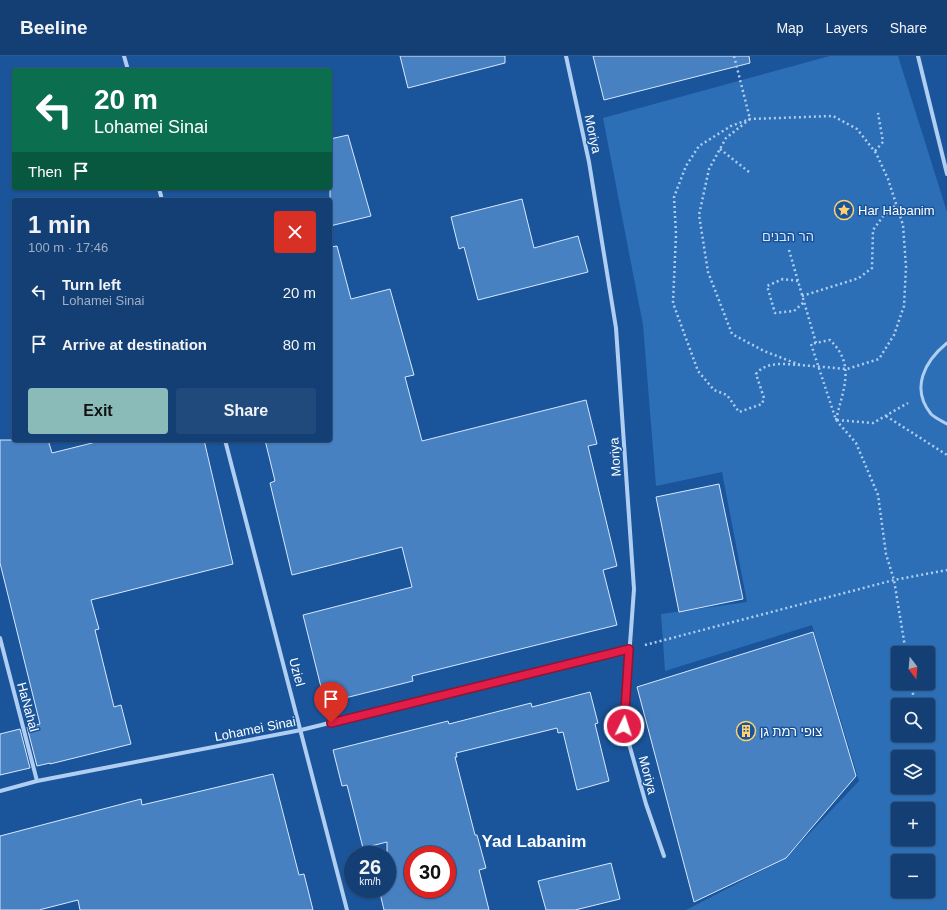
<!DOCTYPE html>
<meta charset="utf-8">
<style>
body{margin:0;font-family:Arial,Heebo,sans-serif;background:#214a7c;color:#f1f3f6;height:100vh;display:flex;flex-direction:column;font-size:15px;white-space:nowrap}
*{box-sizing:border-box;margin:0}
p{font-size:13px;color:#9dafc5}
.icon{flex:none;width:22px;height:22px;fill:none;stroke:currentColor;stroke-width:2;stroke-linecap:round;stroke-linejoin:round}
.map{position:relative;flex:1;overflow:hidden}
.sheet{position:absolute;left:12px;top:142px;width:320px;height:244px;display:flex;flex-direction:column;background:#143f74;border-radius:4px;box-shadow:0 1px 3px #0004,0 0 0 1px #335886}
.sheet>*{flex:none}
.banner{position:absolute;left:12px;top:12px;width:320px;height:122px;border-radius:4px;box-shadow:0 1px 3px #0004,0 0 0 1px #335886;background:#0b6e4f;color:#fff;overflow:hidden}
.needle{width:26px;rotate:164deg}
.buttons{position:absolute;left:891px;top:590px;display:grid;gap:8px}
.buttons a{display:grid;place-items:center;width:44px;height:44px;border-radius:4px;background:#143f74;box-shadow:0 1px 3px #0004,0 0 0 1px #335886;font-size:20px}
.speed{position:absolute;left:344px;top:790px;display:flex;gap:8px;font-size:20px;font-weight:700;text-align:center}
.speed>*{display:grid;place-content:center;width:52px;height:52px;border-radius:50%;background:#143f74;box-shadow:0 1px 3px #0004,0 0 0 1px #335886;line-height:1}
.speed small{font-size:10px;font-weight:400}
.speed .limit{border:6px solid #d22;background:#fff;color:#111}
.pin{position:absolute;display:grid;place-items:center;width:34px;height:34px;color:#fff;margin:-41px -17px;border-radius:50% 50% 50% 0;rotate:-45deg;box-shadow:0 0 4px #0007}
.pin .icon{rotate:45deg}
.me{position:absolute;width:44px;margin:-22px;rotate:4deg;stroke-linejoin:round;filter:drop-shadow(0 0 3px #0008)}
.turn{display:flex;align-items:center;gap:14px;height:84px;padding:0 16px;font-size:18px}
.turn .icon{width:52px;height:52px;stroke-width:2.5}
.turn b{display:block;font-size:28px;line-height:34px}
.then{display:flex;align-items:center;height:38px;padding:0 16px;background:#0003;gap:8px;font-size:15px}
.round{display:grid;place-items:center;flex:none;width:42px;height:42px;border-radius:4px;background:#214a7c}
.summary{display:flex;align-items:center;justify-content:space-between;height:68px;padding:0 16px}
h1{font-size:24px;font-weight:700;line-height:30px}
.button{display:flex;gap:8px;margin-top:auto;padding:8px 16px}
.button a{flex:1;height:46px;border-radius:4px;background:#8bbbb9;color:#111;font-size:16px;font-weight:700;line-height:46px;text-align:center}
.button a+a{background:#214a7c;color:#f1f3f6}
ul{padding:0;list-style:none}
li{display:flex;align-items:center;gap:12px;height:52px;padding:0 16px}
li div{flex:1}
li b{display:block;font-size:15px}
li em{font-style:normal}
header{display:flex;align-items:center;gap:24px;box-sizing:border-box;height:56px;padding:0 20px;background:#143f74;border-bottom:1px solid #335886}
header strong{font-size:19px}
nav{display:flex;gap:22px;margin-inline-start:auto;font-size:14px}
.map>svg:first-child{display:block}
.green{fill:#2d6fb7;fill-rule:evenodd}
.building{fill:#4781c2;stroke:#d7e8fc;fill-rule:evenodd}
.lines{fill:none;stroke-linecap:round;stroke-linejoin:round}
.path{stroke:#afcef1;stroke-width:2.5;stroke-dasharray:2 3;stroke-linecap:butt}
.service{stroke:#afcef1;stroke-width:3}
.minor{stroke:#afcef1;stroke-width:4}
.route-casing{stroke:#92132f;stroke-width:10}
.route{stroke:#e11d48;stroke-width:7}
.labels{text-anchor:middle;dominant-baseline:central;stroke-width:3;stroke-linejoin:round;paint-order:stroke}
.street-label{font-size:13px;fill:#fff;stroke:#1a549a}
.poi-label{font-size:13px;fill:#fff;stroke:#1a549a;text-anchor:start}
.park-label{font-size:13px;fill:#d7e8fc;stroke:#1a549a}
.district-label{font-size:17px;font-weight:bold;fill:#fff;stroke:#1a549a}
</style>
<header>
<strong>Beeline</strong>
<nav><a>Map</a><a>Layers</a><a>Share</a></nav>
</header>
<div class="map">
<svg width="947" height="854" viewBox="0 0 947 854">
<rect width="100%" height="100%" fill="#1a549a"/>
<path class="green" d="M830 0H898L947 156V854H686L786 802 859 725 812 569 665 615 661 558 747 546 722 416 656 430 643 269 603 62ZM898 597H928V627H898ZM898 649H928V679H898ZM898 701H928V731H898ZM898 753H928V783H898ZM898 805H928V835H898Z"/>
<g class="building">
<polygon points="400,0 505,0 505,7 408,32"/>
<polygon points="593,0 749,0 750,7 604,44"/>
<polygon points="348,79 371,160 330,170 330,83"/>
<polygon points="522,143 534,192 578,180 588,216 478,244 464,191 459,193 451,161"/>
<polygon points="337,190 351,243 390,233 414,319 405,321 422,385 586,344 597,388 588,390 617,510 603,514 617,569 412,620 413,625 325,647 303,559 412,531 402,491 292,519 270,427 275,425 265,384 330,384 330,191"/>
<polygon points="0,384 48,384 52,397 104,384 204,384 233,508 91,544 99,573 95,574 114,651 121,649 131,688 50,708 50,707 37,710 27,671 40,668 0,507"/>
<polygon points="719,428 743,543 679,556 656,441"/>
<polygon points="813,576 856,720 786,802 694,846 637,631"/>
<path d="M590 636 598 667 595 668 609 725 577 734 563 676 558 677 557 672 456 697 457 701H455L475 779H477L486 812 479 814 489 854H384L379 833H387V786L363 792 347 729 342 730 333 694 448 665 449 668 531 647 532 651ZM413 799H447V833H413Z"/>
<polygon points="20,673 30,712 0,719 0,678"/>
<polygon points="273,718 299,819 304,818 313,854 80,854 78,844 39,854 0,854 0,780 141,743 142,749"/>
<polygon points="611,807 620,843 575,854 546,854 538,825"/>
</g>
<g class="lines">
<g class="path">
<polyline points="734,0 750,63"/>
<path d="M750 63 726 82 709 113 699 159 708 216 732 278 764 295 800 309 847 313 879 303 894 279 904 250 906 211 903 169 888 123 876 97 857 73 833 60 750 63 731 70 699 90 686 110 674 141 676 178 673 247 698 315 714 334 727 339 739 356 762 348 764 342 756 318C766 305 785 308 800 309"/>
<polyline points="720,93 749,116"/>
<polyline points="875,95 883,86 878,57"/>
<polyline points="789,194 816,287"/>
<polyline points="798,225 783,223 767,230 775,257 794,255 804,246"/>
<polyline points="802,240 859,222 872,212 873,174 884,159 896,149"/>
<polyline points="886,360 947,399"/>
<path d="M836 364C843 333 856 309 830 284L811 288 836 364 856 387 878 439 886 498 894 524 906 597"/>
<polyline points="837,364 873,367 908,347"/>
<polyline points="645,589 894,524 947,514"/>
<polyline points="911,627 915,649"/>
</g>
<path class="service" d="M947 287C925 305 910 332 931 358 935 362 942 365 947 368"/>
<g class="minor">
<polyline points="124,0 128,14"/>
<polyline points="566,0 589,106 616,272 634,533 624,670 646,748 664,800"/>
<polyline points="918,0 947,118"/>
<polyline points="159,132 162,144"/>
<polyline points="225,384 347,854"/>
<polyline points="0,582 37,725"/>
<polyline points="0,735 37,725 301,674 629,593"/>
</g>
</g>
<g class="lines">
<defs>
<polyline id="route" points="331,667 629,593 624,670"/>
</defs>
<use href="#route" class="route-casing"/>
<use href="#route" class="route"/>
</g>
<defs>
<symbol id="sight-ring" viewBox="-11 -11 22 22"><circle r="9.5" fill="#1a549a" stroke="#ffd26f" stroke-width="1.5"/><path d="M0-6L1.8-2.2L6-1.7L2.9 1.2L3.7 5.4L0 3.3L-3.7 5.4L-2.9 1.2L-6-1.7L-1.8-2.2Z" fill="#ffd26f"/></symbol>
<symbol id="building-ring" viewBox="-11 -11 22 22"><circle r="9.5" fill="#1a549a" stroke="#ffd26f" stroke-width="1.5"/><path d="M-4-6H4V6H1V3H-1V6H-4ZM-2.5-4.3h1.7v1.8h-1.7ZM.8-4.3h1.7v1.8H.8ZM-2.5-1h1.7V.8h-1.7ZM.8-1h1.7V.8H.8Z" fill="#ffd26f"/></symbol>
</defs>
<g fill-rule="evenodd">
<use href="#sight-ring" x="833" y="143" width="22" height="22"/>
<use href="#building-ring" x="735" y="664" width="22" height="22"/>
</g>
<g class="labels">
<g class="street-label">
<text transform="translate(593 78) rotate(78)">Moriya</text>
<text transform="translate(615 401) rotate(-94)">Moriya</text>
<text transform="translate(297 616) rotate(75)">Uziel</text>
<text transform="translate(28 651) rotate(75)">HaNahal</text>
<text transform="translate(255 673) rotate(-11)">Lohamei Sinai</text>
<text transform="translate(648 719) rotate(75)">Moriya</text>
</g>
<g class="poi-label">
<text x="858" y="154">Har Habanim</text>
<text x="760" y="675">צופי רמת גן</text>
</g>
<g class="park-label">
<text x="788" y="180">הר הבנים</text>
</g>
<g class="district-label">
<text x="534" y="785">Yad Labanim</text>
</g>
</g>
</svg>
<div class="buttons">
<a><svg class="needle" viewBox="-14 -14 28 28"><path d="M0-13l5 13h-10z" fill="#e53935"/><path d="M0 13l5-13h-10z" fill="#9dafc5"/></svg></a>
<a><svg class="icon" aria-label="search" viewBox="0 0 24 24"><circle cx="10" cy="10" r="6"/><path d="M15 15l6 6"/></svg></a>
<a><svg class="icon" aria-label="layers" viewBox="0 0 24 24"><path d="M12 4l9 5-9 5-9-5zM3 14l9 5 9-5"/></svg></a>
<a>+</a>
<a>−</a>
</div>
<div class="speed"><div>26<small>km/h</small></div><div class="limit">30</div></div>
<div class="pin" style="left:331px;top:667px;background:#d93025"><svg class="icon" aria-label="arrive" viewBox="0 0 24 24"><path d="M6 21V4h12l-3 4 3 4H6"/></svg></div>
<svg class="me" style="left:624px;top:670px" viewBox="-20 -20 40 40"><circle r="17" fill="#e11d48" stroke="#fff" stroke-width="3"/><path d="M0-11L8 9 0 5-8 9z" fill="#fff"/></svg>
<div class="banner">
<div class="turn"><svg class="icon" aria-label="left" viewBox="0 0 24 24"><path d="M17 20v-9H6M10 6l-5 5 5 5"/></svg><div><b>20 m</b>Lohamei Sinai</div></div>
<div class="then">Then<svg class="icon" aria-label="arrive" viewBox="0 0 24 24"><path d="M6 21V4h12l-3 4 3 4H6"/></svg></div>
</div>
<section class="sheet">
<div class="summary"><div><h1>1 min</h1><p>100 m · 17:46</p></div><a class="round" style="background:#d93025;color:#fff"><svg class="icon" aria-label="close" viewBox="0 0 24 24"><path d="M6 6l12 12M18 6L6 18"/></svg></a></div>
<ul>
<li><svg class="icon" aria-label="left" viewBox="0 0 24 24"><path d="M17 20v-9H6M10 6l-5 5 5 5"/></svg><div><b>Turn left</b><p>Lohamei Sinai</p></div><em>20 m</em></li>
<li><svg class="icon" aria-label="arrive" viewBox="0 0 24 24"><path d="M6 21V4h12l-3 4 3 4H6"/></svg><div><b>Arrive at destination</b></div><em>80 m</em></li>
</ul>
<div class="button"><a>Exit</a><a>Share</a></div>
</section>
</div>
